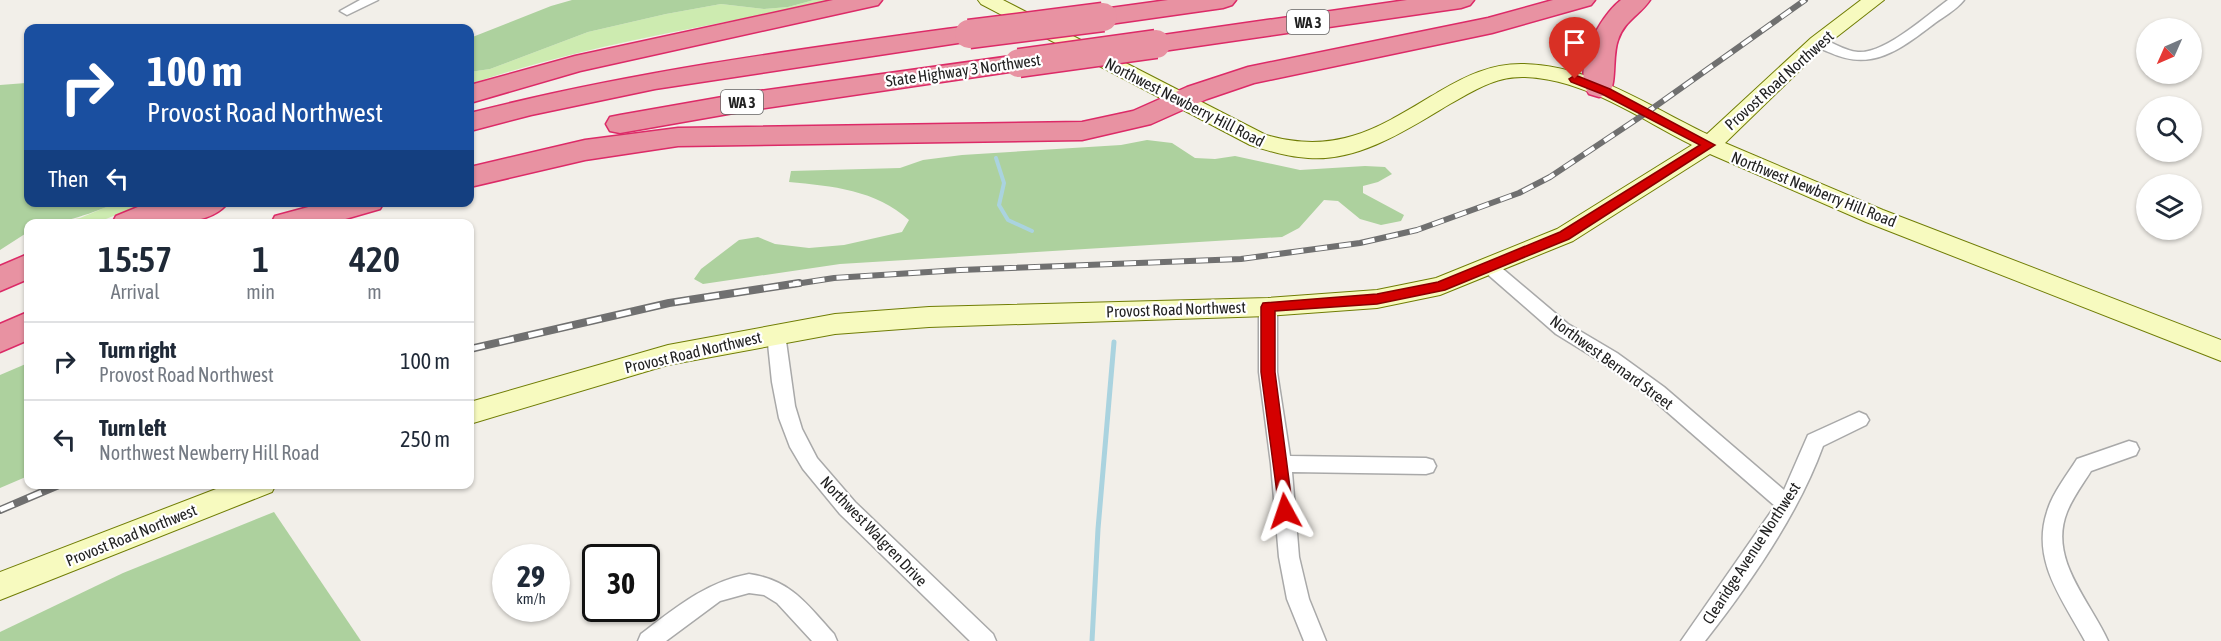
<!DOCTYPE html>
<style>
body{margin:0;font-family:"Asap Condensed",sans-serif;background:#f2f2f3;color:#1f2937;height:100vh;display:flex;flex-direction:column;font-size:22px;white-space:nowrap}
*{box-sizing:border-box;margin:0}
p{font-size:20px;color:#747a83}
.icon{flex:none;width:33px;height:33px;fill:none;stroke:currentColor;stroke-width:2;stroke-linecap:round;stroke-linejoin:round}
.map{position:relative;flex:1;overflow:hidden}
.details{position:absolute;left:24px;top:219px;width:450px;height:270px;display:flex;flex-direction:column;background:#fff;border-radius:12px;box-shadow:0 2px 4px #0004}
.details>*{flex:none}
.banner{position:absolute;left:24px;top:24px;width:450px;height:183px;border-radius:12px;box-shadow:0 2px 4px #0004;background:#1a4fa0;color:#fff;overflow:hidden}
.needle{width:39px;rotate:225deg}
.controls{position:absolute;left:2136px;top:18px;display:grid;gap:12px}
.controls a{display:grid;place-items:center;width:66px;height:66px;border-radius:50%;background:#fff;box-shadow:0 2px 4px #0004;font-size:30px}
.speed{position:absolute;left:492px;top:544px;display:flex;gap:12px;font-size:30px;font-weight:700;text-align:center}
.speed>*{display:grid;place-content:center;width:78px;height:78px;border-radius:50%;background:#fff;box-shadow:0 2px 4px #0004;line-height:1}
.speed small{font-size:15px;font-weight:400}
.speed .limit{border:3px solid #111;border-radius:9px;background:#fff;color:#111}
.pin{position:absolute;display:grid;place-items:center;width:51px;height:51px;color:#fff;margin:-62px -26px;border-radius:50% 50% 50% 0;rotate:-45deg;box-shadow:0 0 6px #0007}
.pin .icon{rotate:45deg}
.me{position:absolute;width:66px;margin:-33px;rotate:355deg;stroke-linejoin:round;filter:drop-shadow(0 0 4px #0008)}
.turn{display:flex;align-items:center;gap:21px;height:126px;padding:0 24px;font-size:27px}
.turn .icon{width:78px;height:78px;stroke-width:2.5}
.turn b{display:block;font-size:42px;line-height:51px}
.then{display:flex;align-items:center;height:57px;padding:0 24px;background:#0003;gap:12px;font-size:22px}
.eta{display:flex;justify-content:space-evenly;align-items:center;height:102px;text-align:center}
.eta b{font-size:36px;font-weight:600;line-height:42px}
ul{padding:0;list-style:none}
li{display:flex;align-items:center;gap:18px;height:78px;padding:0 24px;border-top:2px solid #e0e1e3}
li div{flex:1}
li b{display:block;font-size:22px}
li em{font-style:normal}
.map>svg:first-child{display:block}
.grass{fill:#cdebb0}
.forest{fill:#add19e}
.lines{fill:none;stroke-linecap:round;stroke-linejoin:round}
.stream-far1{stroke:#aad3df;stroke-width:4}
.stream{stroke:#aad3df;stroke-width:5}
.street-casing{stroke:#a9a9a9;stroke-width:3}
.secondary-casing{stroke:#707d05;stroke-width:2}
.highway-casing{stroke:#dc2a67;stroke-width:3}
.street{fill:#fff;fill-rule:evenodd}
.secondary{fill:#f7fabf;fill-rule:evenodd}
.highway{fill:#e892a2;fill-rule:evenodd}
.rail-far1-casing{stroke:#707070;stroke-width:6}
.rail-casing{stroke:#707070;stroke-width:8}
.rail-far1{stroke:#fff;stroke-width:4;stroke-dasharray:12;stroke-linecap:butt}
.rail{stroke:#fff;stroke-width:5;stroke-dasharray:15;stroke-linecap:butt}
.highway-bridge-casing{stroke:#dc2a67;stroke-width:31;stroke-linecap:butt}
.highway-bridge{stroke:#e892a2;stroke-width:28}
.route{fill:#d40000;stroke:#8a0000;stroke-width:1.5}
.labels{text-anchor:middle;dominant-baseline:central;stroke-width:4.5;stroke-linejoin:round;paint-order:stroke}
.shield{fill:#fff;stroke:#646464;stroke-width:1.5}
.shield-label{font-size:15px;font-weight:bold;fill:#222}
.street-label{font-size:16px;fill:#222;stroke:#fff}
</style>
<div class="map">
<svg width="2221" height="641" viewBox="0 0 2221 641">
<rect width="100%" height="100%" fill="#f2efe9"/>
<g class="grass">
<path d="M814 0H848C721 23 592 43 470 84V72L490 69 588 32 666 14 721 4 764 9 788 7Z"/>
<polygon points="116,203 146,203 96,223 50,224 80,218"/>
</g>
<g class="forest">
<polygon points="572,0 814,0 788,7 764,9 721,4 666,14 588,32 490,69 470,72 470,38 551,6"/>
<path d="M26 83 28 86V202L116 203C85 216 63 224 28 224V232L0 250V85Z"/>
<path d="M1147 140 1172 143 1195 158 1215 159 1235 156 1300 170 1365 166 1385 167 1392 174 1378 182 1363 186V193L1404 215 1401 221 1381 225 1360 219 1338 201 1324 200 1299 228 1282 237 840 264 703 284 694 279 701 269 739 240 758 237 775 244 809 248 844 245 902 232 909 220C876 190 832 186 789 182L791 171 900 168 923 160 962 155 1121 145Z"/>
<polygon points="28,363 28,476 0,488 0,375"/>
<polygon points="274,512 361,641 0,641 0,632 123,573"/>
</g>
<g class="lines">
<polyline class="stream-far1" points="996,158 1004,183 999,205 1008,220 1032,231"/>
<polyline class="stream" points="1092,641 1098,529 1114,342"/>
<defs>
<g id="street">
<polygon points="360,0 378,0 347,15 340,11"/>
<path d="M1948 0H1964C1957 9 1945 16 1935 23 1902 48 1873 72 1831 53 1824 50 1816 48 1811 42L1818 38C1832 41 1844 51 1858 52 1885 54 1927 15 1948 0Z"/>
<path d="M1491 262 1497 264 1568 324 1617 353 1664 387 1784 490 1808 435 1852 415 1859 412 1866 415 1869 420 1866 425 1823 446C1799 513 1749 585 1705 641H1681L1775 506 1650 397 1603 363 1556 334 1485 272 1482 268 1485 264Z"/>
<polygon points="1268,300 1274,302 1277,307 1277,372 1290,456 1426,458 1433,460 1436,466 1433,472 1426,474 1292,472 1299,557 1309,599 1326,641 1304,641 1287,599 1279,557 1271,464 1259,372 1259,307 1262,302"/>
<polygon points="776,327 782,329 785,334 795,406 802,429 817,458 855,502 993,634 996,641 970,641 840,514 803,469 790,447 779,418 772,382 767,334 770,329"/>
<path d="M2129 441 2136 443 2139 449 2136 455 2091 471C2083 484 2073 497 2067 512 2048 559 2090 601 2108 641H2085C2063 600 2031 561 2047 512 2052 494 2067 475 2077 459Z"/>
<path d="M749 574C791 580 807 604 834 634L837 641H812L777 603 764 595 749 593 720 601 666 641H638L641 634C675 608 706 582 749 574Z"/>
</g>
<g id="secondary">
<path d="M978 0H1003L1266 135C1338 156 1380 127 1440 91 1466 76 1490 64 1521 64 1589 64 1648 106 1707 134L1811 38 1861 0H1884L1825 46 1725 143 1883 210 2221 340V361L1866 222 1710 154 1573 241 1440 295 1377 308 1268 316 929 327 835 334 668 365 470 424V402L668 345 835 314 929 307 1268 298 1377 290 1436 278 1557 229 1692 145C1640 119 1585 79 1525 77 1496 76 1475 90 1450 104 1408 129 1359 162 1308 158 1288 157 1269 151 1250 145L981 4Z"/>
<polygon points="229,484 276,484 272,492 0,600 0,572"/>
</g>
<g id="highway">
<polygon points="833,0 882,0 878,5 580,71 470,103 470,85 575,56"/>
<polygon points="1168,0 1236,0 1232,5 1223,8 1103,25 1094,23 1090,17 1094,11 1103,9"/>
<polygon points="1407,0 1474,0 1470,5 1461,8 1156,52 1147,50 1143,44 1147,38 1156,36"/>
<polygon points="1553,0 1595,0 1591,5 1492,33 1254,83 1207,99 1151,124 1082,140 678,146 585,160 470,187 470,167 585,140 678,128 1082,122 1133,111 1187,87 1248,67 1488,18"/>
<path d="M1621 0H1650C1640 15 1624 21 1618 40 1612 56 1617 82 1609 94L1599 97 1589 94C1572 68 1599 17 1621 0Z"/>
<path d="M969 26 978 28 982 34 978 40 655 89 531 115 470 131V113C634 71 801 49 969 26Z"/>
<polygon points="1019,55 1029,57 1033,63 1029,69 745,111 620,133 610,131 606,124 610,117 620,115 745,93"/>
<path d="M150 202H228C211 230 141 224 112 224L116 216Z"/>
<polygon points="327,202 384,202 380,209 328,224 271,224 275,216"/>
<polygon points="28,254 28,279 0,291 0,266"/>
<polygon points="28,312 28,340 0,352 0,324"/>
</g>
</defs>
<use href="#street" class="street-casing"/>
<use href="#secondary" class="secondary-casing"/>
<use href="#highway" class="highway-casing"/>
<use href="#street" class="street"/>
<use href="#secondary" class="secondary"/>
<use href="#highway" class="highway"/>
<defs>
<polyline id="rail-far1" points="789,285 834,278 960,270 1241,259 1360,243 1417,230 1519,193 1550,177 1646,113 1805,0"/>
<g id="rail">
<polyline points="470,349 669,303 799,283"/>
<polyline points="0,510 61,484"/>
</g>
</defs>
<use href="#rail-far1" class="rail-far1-casing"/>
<use href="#rail" class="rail-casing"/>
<use href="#rail-far1" class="rail-far1"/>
<use href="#rail" class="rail"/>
<defs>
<g id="highway-bridge">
<polyline points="969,34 1103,17"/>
<polyline points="1019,63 1156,44"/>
</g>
</defs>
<use href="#highway-bridge" class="highway-bridge-casing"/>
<use href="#highway-bridge" class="highway-bridge"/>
</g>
<polygon class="route" points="1575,75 1610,89 1715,145 1569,239 1445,290 1377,304 1275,311 1275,372 1293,511 1291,516 1285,518 1280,516 1261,372 1261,307 1263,303 1377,294 1438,282 1560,232 1700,145 1602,94 1571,82 1569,79"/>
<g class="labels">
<g class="shield">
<rect x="1287" y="10" width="42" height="24" rx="4.5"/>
<rect x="721" y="90" width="42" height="24" rx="4.5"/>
</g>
<g class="shield-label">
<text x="1308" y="22">WA 3</text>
<text x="742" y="102">WA 3</text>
</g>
<g class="street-label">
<text transform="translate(963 70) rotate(-8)">State Highway 3 Northwest</text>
<text transform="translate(1779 80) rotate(-42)">Provost Road Northwest</text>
<text transform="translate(1185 102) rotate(27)">Northwest Newberry Hill Road</text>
<text transform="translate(1814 189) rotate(22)">Northwest Newberry Hill Road</text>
<text transform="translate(1176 309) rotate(-2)">Provost Road Northwest</text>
<text transform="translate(693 352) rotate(-13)">Provost Road Northwest</text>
<text transform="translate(1612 362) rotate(36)">Northwest Bernard Street</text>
<text transform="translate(874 531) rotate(46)">Northwest Walgren Drive</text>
<text transform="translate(131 535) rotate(-22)">Provost Road Northwest</text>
<text transform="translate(1751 553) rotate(-57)">Clearidge Avenue Northwest</text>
</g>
</g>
</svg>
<div class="controls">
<a><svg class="needle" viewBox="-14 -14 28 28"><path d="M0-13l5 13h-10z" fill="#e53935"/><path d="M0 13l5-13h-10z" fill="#747a83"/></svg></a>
<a><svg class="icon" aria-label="search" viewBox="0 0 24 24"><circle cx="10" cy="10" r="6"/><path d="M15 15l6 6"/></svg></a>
<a><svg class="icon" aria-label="layers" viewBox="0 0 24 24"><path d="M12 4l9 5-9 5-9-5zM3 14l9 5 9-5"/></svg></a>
</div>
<div class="speed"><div>29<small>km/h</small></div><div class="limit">30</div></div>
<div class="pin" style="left:1575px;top:79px;background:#d93025"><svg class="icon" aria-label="arrive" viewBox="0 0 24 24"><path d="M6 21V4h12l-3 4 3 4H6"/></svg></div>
<svg class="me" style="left:1285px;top:511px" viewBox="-20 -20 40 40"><path d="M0-17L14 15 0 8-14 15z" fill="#d40000" stroke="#fff" stroke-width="4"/></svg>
<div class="banner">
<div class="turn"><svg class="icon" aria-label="right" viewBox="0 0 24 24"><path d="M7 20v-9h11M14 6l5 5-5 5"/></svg><div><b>100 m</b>Provost Road Northwest</div></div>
<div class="then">Then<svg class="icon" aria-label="left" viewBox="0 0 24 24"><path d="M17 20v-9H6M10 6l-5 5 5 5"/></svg></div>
</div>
<section class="details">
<div class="eta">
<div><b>15:57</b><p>Arrival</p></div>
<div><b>1</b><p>min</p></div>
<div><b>420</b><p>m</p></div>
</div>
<ul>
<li><svg class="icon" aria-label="right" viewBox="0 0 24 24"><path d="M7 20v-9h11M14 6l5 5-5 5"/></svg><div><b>Turn right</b><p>Provost Road Northwest</p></div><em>100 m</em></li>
<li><svg class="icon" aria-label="left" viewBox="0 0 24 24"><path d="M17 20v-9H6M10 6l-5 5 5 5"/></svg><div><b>Turn left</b><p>Northwest Newberry Hill Road</p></div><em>250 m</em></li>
</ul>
</section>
</div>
